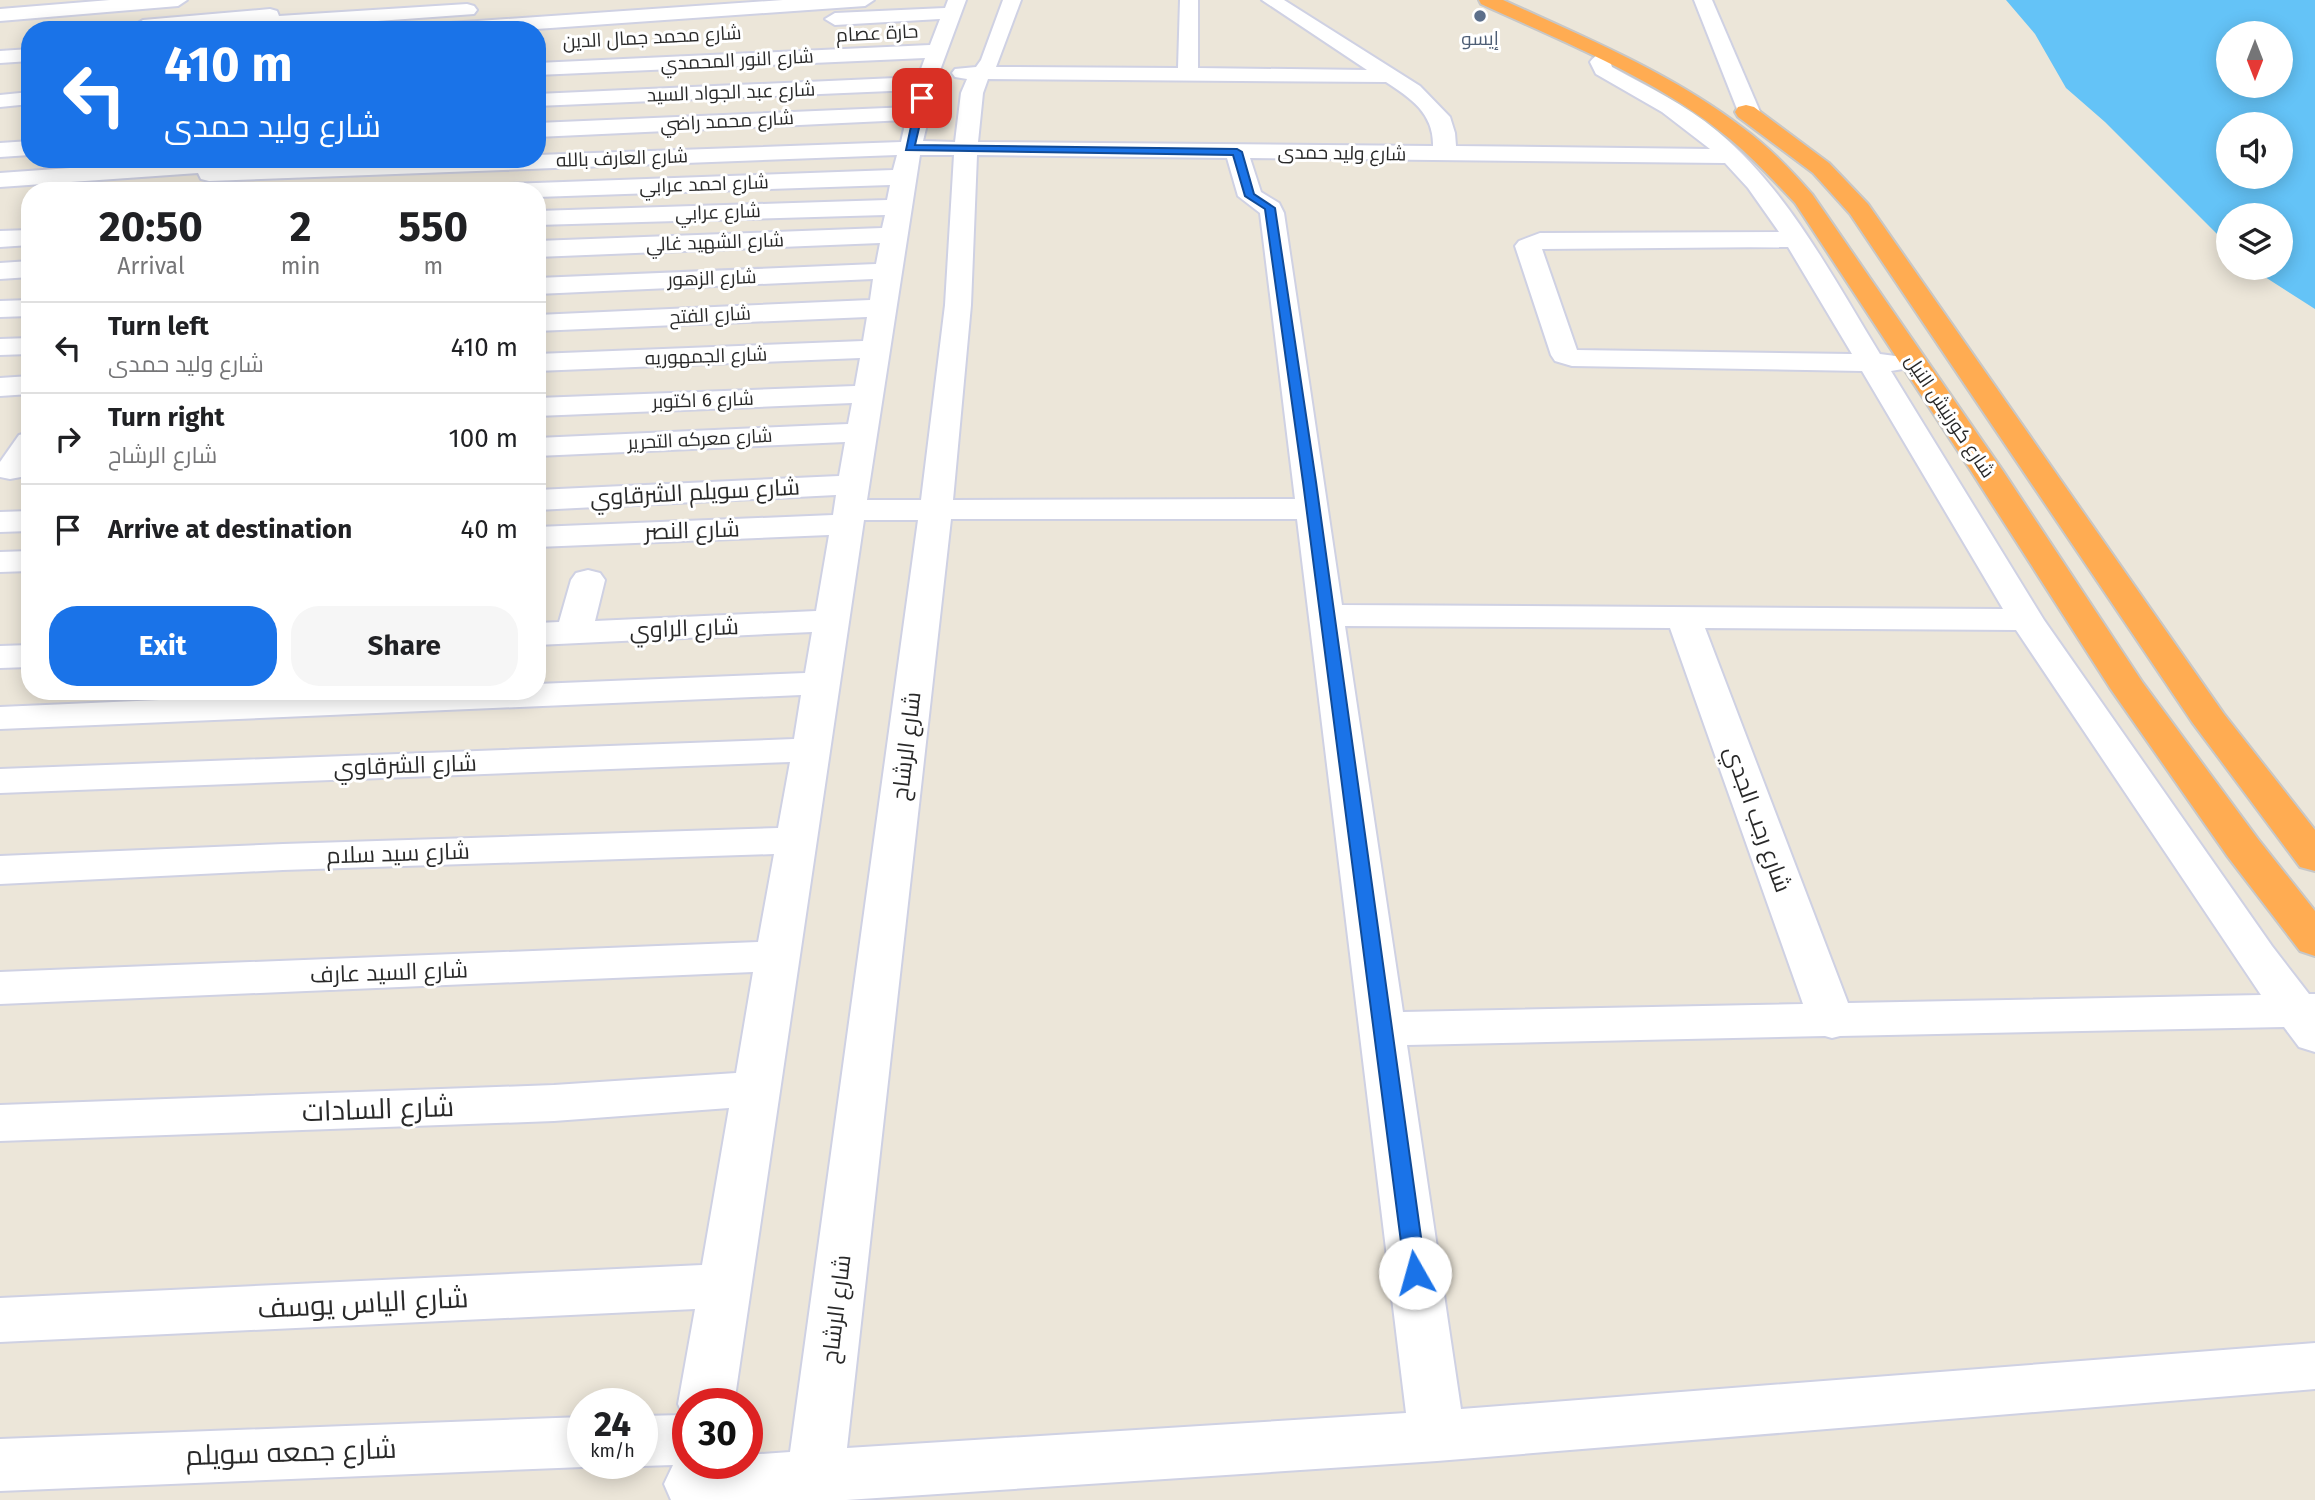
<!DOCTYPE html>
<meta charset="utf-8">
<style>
body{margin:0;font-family:"Fira Sans",Cairo,sans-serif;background:#f6f6f6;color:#202124;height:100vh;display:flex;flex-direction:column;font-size:26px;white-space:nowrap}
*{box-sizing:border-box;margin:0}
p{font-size:23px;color:#757577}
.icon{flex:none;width:38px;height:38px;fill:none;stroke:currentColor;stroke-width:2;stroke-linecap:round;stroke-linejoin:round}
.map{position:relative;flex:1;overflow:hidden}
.panel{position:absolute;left:21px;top:182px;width:525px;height:518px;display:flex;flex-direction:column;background:#fff;border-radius:28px;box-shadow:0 4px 18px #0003}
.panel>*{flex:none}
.hud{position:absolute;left:21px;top:21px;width:525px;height:147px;border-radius:28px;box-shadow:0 4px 18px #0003;background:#1a73e8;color:#fff;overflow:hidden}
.needle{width:46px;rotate:180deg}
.fabs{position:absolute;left:2216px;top:21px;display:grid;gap:14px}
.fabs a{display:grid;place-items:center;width:77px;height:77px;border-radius:50%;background:#fff;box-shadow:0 4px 18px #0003;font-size:35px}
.speed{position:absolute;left:567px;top:1388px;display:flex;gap:14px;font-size:35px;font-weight:700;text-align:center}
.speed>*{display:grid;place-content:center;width:91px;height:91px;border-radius:50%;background:#fff;box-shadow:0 4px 18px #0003;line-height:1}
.speed small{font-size:18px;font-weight:400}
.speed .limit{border:10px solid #d22;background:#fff;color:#111}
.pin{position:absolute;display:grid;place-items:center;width:60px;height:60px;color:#fff;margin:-30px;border-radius:14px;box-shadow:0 4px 10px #0006}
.me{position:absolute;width:77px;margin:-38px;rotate:353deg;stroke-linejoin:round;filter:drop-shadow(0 0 5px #0008)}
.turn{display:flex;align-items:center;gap:24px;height:147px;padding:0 28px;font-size:32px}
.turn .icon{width:91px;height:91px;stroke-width:2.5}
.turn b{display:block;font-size:49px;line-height:60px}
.eta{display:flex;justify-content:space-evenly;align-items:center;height:119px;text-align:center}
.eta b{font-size:42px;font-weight:700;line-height:49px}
.primary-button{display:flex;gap:14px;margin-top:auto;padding:14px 28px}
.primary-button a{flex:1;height:80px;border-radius:28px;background:#1a73e8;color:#fff;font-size:28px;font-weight:700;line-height:80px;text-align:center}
.primary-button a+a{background:#f6f6f6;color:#202124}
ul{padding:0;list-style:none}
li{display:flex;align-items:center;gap:21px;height:91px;padding:0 28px;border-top:2px solid #e0e0e0}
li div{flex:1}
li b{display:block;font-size:26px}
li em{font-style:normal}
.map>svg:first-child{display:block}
.water{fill:#64c3f7;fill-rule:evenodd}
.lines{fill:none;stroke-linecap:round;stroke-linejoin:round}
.minor-casing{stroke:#cfd1e3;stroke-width:4}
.highway-casing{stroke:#c7c7c7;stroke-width:4}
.minor{fill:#fff;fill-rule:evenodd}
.highway{fill:#ffac52;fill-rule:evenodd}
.route{fill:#1a73e8;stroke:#114b97;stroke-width:2}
.service-dot{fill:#5c6f8a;stroke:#fff;stroke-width:2.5}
.labels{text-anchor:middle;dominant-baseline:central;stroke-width:6;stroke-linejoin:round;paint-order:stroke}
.far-street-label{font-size:19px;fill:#292929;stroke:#fff}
.far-service-label{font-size:19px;fill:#4e5e75;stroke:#fff}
.street-label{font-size:23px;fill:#292929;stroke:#fff}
.near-street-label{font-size:28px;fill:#292929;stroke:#fff}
</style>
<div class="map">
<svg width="2315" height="1500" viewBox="0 0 2315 1500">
<rect width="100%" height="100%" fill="#ece6d9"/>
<path class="water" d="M2006 0H2315V309L2251 268H2280V215H2228V245L2105 122 2066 88 2035 34ZM2228 33H2280V86H2228ZM2228 124H2280V177H2228Z"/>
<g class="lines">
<defs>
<g id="minor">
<polygon points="110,0 187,0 178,6 0,21 0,9"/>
<polygon points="783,0 874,0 865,6 522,30 425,30 435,24"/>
<path d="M948 0H966L939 73 923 141 955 142 961 93 967 79 955 77 952 73 955 69 976 67 981 60 1003 0H1021L996 67 1178 68 1180 0H1198V68L1367 70 1262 0H1284L1420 86 1450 117 1455 133 1456 146 1710 149 1662 112 1596 74 1590 62C1596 53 1606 50 1616 53L1619 57 1611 64 1612 67C1648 87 1685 104 1717 131 1788 190 1832 276 1880 354L1903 357 1907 363 1903 369 1891 371 2044 620 2272 946 2309 994H2315V1052L2299 1047 2284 1027 1840 1036 1832 1038 1825 1036 1407 1045 1461 1409 2315 1343V1389L1437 1461 846 1500H671L664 1484 673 1465 642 1466 634 1463H642V1416L683 1415 678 1404 695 1309 0 1342V1298L702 1265 729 1108 554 1121 0 1141V1105L554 1085 736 1073 753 972 0 1004V972L758 942 774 854 283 870 0 884V856L283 844 778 828 790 762 0 793V769L794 739 801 695 0 729V707L365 691H537V684L805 673 812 632 537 645V623L559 622 571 580 576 573 588 570 600 573 605 580 595 621 816 611 829 535 537 547V527L833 515 836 495 537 510V490L839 476 845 442 537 456V438L848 424 852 403 537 416V398L855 386 860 358 537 371V354L863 341 867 317 537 331V315L870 300 873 279 537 294V278L876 264 880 243 537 257V241L882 228 885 215 537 225V211L887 200 890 185 537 197V191H493L497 186 505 184 893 170 897 155 209 181 201 179 198 173 0 187V173L196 159 221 160 224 166 419 159H537V155L901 142 906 120 537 137V123L910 107 914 90 537 106V94L918 77 925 58 537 75V63L930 45 940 19 835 25 825 19 835 13 945 8ZM988 79 1386 82C1411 98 1434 114 1433 146L978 142 983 93ZM920 155H954L945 305 921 500H867ZM977 155 1227 158 1238 196 1260 213 1295 499 953 500 971 305ZM1250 158 1725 163 1748 188 1779 232 1540 233 1519 241 1515 246 1551 355 1555 361 1572 366 1862 371 2003 609 1342 605 1284 213 1279 203 1261 192ZM1788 247 1852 354 1577 350 1542 249ZM951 519H1297L1406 1413 847 1448ZM864 520H918L790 1452 747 1455V1463H688V1404H734ZM1345 626 1670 628 1803 1004 1403 1012ZM1705 628 2016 630 2261 995 1848 1003Z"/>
<polygon points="1694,0 1712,0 1761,114 1758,119 1742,119 1739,114"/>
<polygon points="467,4 474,6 477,10 474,14 267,29 260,27 258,22 136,30 133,26 143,20 270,9 277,11 279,16"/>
<polygon points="30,49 30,61 0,63 0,51"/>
<polygon points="30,92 30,104 0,107 0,95"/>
<polygon points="30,141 30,155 0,157 0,143"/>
<polygon points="30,230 30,245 0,247 0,231"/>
<polygon points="30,261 30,277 0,279 0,263"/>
<polygon points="30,300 30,316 0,317 0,301"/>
<polygon points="30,338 30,354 0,355 0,339"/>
<polygon points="30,376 30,394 0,396 0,378"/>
<polygon points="30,432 30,464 21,477 10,479 0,477 0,462 19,435"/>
<polygon points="30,511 30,531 0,532 0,512"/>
<polygon points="30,551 30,571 0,572 0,552"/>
<polygon points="30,645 30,667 0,668 0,646"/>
<polygon points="583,1417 583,1463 594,1463 583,1467 0,1491 0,1439"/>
</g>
<g id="highway">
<path d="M1479 0H1503C1586 38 1671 73 1743 128 1769 147 1791 170 1812 194L2003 471 2143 683 2258 839 2315 911V956L2300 951 2228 857 2110 688 1971 471 1795 203C1774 181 1754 159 1730 139 1658 79 1566 43 1481 4Z"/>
<polygon points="1746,105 1754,107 1829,163 1868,204 2224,714 2315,830 2315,871 2300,867 2192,722 1850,214 1813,173 1738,117 1735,112 1738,107"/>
</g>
</defs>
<use href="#minor" class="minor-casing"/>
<use href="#highway" class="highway-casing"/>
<use href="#minor" class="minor"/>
<use href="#highway" class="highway"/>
</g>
<polygon class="route" points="922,96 926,98 915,145 1237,149 1242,152 1254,194 1275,208 1316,482 1426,1273 1423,1279 1415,1282 1408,1279 1405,1273 1303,482 1265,209 1245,196 1233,155 906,150 917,98"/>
<circle class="service-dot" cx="1480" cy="16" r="7"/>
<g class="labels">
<g class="far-street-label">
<text transform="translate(877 33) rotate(-3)">حارة عصام</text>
<text transform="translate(652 37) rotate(-3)">شارع محمد جمال الدين</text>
<text transform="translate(737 60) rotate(-3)">شارع النور المحمدي</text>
<text transform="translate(731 92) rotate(-2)">شارع عبد الجواد السيد</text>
<text transform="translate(727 121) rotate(-3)">شارع محمد راضي</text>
<text transform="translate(1342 153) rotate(1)">شارع وليد حمدى</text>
<text transform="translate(622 158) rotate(-2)">شارع العارف بالله</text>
<text transform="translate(704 184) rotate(-2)">شارع احمد عرابي</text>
<text transform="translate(718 212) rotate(-2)">شارع عرابي</text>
<text transform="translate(715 242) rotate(-2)">شارع الشهيد غالي</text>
<text transform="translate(712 278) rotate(-2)">شارع الزهور</text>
<text transform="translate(710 315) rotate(-3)">شارع الفتح</text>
<text transform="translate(706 356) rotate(-2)">شارع الجمهوريه</text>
<text transform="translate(703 400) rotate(-2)">شارع 6 اكتوبر</text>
<text transform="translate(1950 416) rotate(56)">شارع كورنيش النيل</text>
<text transform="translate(700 439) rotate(-3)">شارع معركه التحرير</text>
</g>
<g class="far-service-label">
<text x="1480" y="38">إيسو</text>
</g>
<g class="street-label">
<text transform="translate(695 492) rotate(-3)">شارع سويلم الشرقاوي</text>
<text transform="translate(692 530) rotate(-2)">شارع النصر</text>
<text transform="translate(684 628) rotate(-2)">شارع الراوي</text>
<text transform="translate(906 746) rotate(-83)">شارع الرشاح</text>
<text transform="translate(405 765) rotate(-2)">شارع الشرقاوي</text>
<text transform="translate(1758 819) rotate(70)">شارع رجب الجدي</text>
<text transform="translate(398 853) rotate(-2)">شارع سيد سلام</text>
<text transform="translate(389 972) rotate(-2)">شارع السيد عارف</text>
<text transform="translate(836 1309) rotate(-83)">شارع الرشاح</text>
</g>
<g class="near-street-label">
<text transform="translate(378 1109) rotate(-2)">شارع السادات</text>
<text transform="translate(363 1303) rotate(-3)">شارع الياس يوسف</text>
<text transform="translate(291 1452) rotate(-2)">شارع جمعه سويلم</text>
</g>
</g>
</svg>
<div class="fabs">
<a><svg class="needle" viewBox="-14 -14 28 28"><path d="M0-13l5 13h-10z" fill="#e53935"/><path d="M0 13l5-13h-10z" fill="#757577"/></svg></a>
<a><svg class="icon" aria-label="sound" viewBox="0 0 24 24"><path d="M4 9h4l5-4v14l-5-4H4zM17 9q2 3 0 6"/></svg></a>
<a><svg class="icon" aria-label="layers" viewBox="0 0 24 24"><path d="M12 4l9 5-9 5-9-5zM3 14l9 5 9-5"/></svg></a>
</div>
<div class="speed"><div>24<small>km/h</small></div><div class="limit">30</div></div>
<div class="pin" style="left:922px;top:98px;background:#d93025"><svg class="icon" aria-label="arrive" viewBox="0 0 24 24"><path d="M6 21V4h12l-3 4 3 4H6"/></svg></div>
<svg class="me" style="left:1415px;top:1273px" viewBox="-20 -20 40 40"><circle r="19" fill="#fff"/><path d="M0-13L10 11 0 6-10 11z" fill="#1a73e8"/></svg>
<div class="hud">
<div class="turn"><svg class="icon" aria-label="left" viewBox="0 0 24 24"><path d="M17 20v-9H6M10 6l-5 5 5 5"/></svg><div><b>410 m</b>شارع وليد حمدى</div></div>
</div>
<section class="panel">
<div class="eta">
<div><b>20:50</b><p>Arrival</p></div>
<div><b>2</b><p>min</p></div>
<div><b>550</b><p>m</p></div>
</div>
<ul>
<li><svg class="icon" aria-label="left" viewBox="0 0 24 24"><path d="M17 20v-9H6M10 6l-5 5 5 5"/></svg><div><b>Turn left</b><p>شارع وليد حمدى</p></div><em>410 m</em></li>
<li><svg class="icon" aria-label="right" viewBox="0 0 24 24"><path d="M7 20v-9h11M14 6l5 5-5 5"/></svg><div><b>Turn right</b><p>شارع الرشاح</p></div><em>100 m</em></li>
<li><svg class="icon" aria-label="arrive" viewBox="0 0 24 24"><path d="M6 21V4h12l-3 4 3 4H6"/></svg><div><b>Arrive at destination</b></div><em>40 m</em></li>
</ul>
<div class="primary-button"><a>Exit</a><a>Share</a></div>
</section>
</div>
